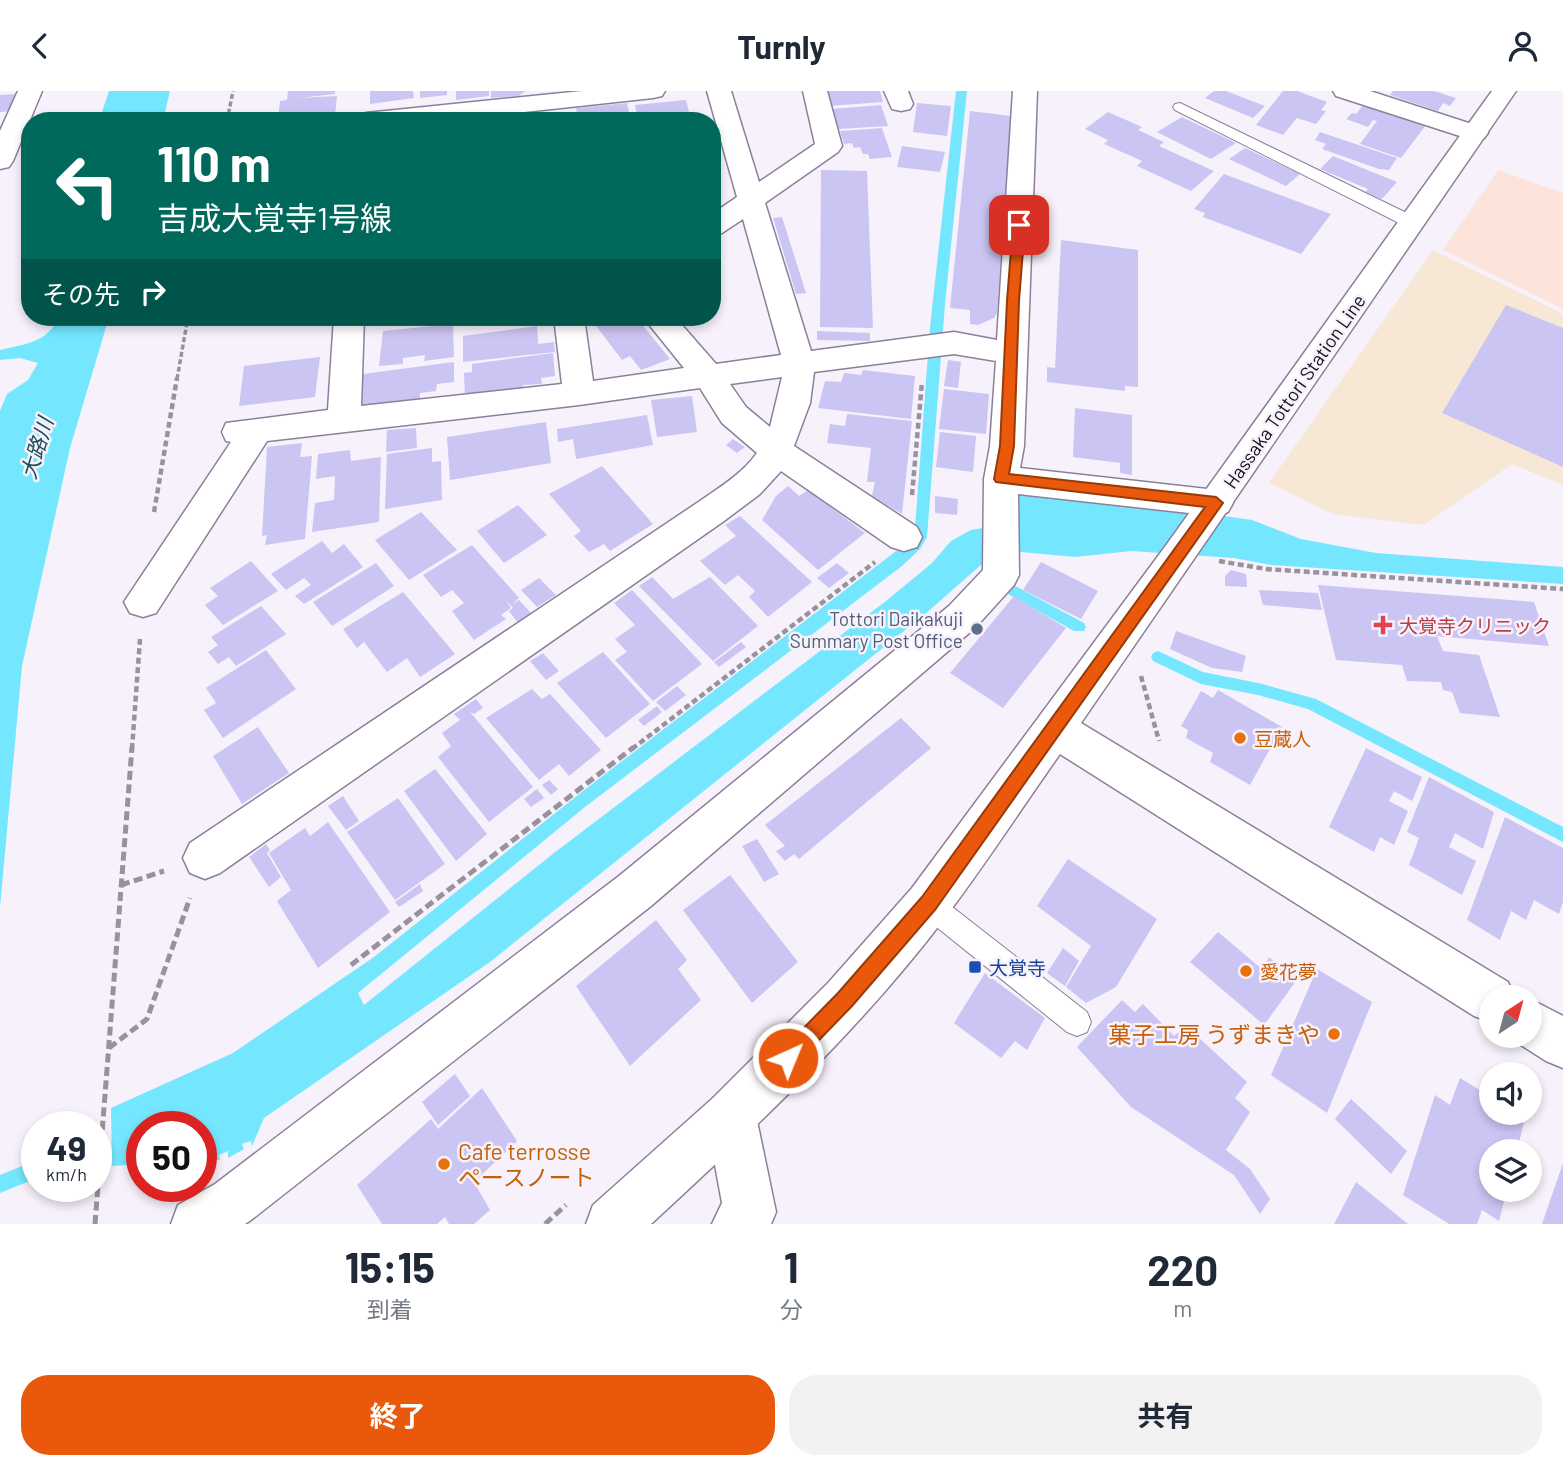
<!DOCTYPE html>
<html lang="ja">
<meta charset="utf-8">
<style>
body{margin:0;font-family:Barlow,"Noto Sans JP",sans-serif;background:#f2f2f3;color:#1f2937;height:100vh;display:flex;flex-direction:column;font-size:26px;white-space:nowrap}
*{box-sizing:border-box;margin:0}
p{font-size:23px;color:#747a83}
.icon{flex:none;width:38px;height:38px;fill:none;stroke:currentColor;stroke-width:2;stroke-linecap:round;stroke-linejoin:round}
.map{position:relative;height:1133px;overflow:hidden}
.panel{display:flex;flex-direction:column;background:#fff;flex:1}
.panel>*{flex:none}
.banner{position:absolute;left:21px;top:21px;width:700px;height:214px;border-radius:28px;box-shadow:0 4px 10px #0003;background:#00695c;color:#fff;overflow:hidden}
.needle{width:46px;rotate:36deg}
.fabs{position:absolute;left:1479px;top:894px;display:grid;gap:14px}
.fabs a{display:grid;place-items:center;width:63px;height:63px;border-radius:50%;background:#fff;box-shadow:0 4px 10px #0003;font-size:35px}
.speed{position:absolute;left:21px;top:1020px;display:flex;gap:14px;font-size:35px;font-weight:700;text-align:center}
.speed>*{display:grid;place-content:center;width:91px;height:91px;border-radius:50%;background:#fff;box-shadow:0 4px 10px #0003;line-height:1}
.speed small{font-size:18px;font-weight:400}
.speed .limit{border:10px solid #d22;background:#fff;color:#111}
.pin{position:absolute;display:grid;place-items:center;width:60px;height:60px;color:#fff;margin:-30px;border-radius:14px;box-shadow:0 4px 10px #0006}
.me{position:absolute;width:77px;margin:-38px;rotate:44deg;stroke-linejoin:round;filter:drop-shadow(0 0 5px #0008)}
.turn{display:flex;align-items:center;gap:24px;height:147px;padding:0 21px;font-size:32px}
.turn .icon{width:91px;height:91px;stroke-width:2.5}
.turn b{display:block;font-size:49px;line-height:60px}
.then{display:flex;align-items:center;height:66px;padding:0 21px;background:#0003;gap:14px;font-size:26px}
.eta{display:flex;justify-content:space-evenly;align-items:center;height:119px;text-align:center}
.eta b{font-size:42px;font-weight:700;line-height:49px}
.action{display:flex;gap:14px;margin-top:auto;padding:14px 21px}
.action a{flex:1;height:80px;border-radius:28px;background:#ea580c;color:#fff;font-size:28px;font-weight:700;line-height:80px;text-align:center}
.action a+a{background:#f2f2f3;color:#1f2937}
header{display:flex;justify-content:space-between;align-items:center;height:91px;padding:0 21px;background:#fff;font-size:32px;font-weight:700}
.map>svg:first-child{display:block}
.commercial{fill:#f6e8d4}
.industrial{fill:#fde4db}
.water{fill:#74e7fe}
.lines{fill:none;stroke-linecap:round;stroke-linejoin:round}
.stream{fill:#74e7fe;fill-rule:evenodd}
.building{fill:#cbc5f3}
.lane-casing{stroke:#8d7f99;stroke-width:2}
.street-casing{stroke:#8d7f99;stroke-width:3}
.secondary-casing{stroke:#8d7f99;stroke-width:3}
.path-far2{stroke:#97929c;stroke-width:3.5;stroke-dasharray:5 2.5;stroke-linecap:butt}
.path-far1{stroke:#97929c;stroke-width:4.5;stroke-dasharray:6 3.5;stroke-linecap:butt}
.path{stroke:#97929c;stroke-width:5;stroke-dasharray:9 4.5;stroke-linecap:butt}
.lane{fill:#fff;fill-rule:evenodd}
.street{fill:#fff;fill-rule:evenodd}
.secondary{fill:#fff;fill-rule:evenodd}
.route{fill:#ea580c;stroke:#983908;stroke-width:2}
.health-dot{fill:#e0444e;stroke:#f7f1fc;stroke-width:2.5}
.service-dot{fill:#5c6f8a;stroke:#f7f1fc;stroke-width:2.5}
.food-dot{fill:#e8710a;stroke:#f7f1fc;stroke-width:2.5}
.transit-dot{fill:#1a4fb4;stroke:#f7f1fc;stroke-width:2.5}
.labels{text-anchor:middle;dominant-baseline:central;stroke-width:5;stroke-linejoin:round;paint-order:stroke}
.street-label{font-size:19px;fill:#15101a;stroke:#f7f1fc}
.service-label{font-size:19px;fill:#4e5e75;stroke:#f7f1fc;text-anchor:end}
.health-label{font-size:19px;fill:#be3a42;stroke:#f7f1fc;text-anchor:start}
.food-label{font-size:19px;fill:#c56008;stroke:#f7f1fc;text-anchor:start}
.transit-label{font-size:19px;fill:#164399;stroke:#f7f1fc;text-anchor:start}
.water-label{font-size:21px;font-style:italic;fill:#1b4d57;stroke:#f7f1fc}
.near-food-label{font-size:23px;fill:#c56008;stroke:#f7f1fc;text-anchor:end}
</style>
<header><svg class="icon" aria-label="back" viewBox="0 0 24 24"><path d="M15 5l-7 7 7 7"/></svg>Turnly<svg class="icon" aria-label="person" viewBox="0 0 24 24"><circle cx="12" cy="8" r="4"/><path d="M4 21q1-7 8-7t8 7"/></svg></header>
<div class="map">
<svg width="1563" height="1133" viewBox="0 0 1563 1133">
<rect width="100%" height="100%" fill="#f7f1fc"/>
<polygon class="commercial" points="1433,159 1563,223 1563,394 1512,373 1424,434 1333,423 1269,392"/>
<polygon class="industrial" points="1498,79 1563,102 1563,218 1443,159"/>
<g class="water">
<polygon points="109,0 170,0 163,30 99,30"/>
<polygon points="956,0 967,0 945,213 927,446 920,458 902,475 585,716 358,902 364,914 554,762 886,510 932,472 951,450 971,439 983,437 1018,403 1161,416 1252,429 1301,448 1376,462 1563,476 1563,493 1271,474 1234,467 1131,460 1075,466 1021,461 982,473 924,524 490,871 264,1027 252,1055 251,1050 242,1053 244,1058 228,1067 228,1060 219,1064 220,1069 201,1069 201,1036 142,1036 142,1073 112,1075 111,1017 233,962 374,866 583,700 904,454 915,437 930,236"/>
<path d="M58 226H109L70 357 22 575 0 816V320L7 303 28 289 38 272 20 267 0 269V259C23 253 49 252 58 226Z"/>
</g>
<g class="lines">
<g class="stream">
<polygon points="1013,494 1084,532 1086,536 1084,540 1074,540 1008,503 1006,499 1008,495"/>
<polygon points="1158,560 1203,581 1258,592 1316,608 1563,736 1563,751 1308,618 1258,604 1201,593 1153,570 1151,566 1153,562"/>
<polygon points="37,1069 37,1087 0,1102 0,1084"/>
</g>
</g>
<g class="building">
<polygon points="288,0 335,0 335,3 298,7 337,5 335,24 278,30 280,10 287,9"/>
<polygon points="370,0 413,0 414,7 370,13"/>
<polygon points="420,0 447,0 447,4 420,7"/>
<polygon points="456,0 489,0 489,5 456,9"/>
<polygon points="491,0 526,0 518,5 491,7"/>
<polygon points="825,0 880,0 883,11 830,15"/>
<polygon points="1214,0 1226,0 1265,15 1253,27 1205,7"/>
<polygon points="1283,0 1297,0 1327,11 1321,19 1326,20 1316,33 1297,27 1283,44 1256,34"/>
<polygon points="1393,0 1434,0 1456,7 1450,15 1443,12 1438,20 1390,4"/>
<polygon points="18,3 11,20 0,21 0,4"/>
<polygon points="686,9 691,29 638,30 635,14"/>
<polygon points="627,12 631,30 578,30 576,17"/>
<polygon points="917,12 951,15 947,45 913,41"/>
<polygon points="1364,13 1426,34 1401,67 1360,53 1377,30 1373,29 1368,36 1346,28 1352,22 1356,23"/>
<polygon points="881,14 888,35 838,38 831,18"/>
<polygon points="970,20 1011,25 997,222 994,227 978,234 970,233 970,219 950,217"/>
<polygon points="1108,21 1142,36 1138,39 1164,51 1159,55 1214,80 1191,100 1137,75 1142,70 1104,53 1108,49 1085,38"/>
<polygon points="521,22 523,30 466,30 466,28"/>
<polygon points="1182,26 1236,52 1211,68 1157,41"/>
<polygon points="882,37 892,66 870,68 868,63 863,63 860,56 854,57 852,52 844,53 840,40"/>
<polygon points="1320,41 1397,67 1389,79 1379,78 1322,58 1326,53 1315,49"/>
<polygon points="902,55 945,61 940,81 897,76"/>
<polygon points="1245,57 1300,83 1286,95 1229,68"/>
<polygon points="1333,65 1397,91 1382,108 1365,101 1368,98 1320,78"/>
<polygon points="821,79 867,80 873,237 820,236"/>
<polygon points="1224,83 1331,123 1301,163 1203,126 1205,122 1194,118"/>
<polygon points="782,126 806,202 796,203 773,127"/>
<polygon points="1061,149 1138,159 1138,296 1125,295 1125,300 1047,291 1047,276 1055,277"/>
<polygon points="1506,214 1563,237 1563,376 1442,322"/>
<polygon points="611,226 636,226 670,268 641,279 630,265 622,269 594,232"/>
<polygon points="453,233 454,266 424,270 425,264 403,267 403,273 379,275 383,240"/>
<polygon points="537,235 538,253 554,251 555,261 463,271 463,245"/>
<polygon points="817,240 870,242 870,250 817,249"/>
<polygon points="553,262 555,285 541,287 542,293 523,294 523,299 465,306 464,282 472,281 472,273"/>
<polygon points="320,266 315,306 239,315 244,275"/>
<polygon points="948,269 961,271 958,297 944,295"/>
<polygon points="454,271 454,291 437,293 436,300 420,302 420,310 359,316 363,283"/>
<polygon points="863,279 915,285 911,328 818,317 825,290 841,291 844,282 861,284"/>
<polygon points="944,298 989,303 986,343 939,338"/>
<polygon points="692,305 697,341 657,346 651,309"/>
<polygon points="1075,317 1132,324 1132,384 1120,382 1120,372 1073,366"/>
<polygon points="847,323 912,330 902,423 872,405 875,391 867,391 871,357 827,352 830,333 845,335"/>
<polygon points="647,324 653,354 576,368 573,348 558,351 557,338"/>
<polygon points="546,331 551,372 450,389 447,346"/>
<polygon points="416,337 417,357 386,361 387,339"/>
<polygon points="940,341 976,345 973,381 936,376"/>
<polygon points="733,348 745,356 737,362 726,354"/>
<polygon points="302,352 300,366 312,365 305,448 265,454 267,444 262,445 267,356"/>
<polygon points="432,357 432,371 441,370 442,409 385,418 387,363"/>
<polygon points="350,359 351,370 381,366 379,431 312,441 315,412 334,409 335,385 316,388 318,363"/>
<polygon points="602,375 653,433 610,460 604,453 589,461 574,445 581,440 549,403"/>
<polygon points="788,395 799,405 808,399 865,442 818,479 762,429 776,405"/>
<polygon points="935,405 958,408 957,424 935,422"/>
<polygon points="518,414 547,444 504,472 477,440"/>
<polygon points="421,421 457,459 409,489 375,449"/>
<polygon points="740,425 812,491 768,526 749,506 755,500 738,484 725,494 700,470 736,445 725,434"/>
<polygon points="322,450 332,462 344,453 363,476 304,513 295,505 311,494 304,487 286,499 271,483"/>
<polygon points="472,454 519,507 512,513 519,509 531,522 518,532 509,520 513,517 506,509 511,517 501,524 506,528 474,549 452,520 464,512 452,499 441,506 423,484"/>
<polygon points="251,470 278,500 223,534 205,514 218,505 210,497"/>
<polygon points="1041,471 1098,500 1081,528 1023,499"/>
<polygon points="376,472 394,495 332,535 313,511"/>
<polygon points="837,472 849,482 829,497 817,487"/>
<polygon points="1231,479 1246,483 1247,496 1225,495 1225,485"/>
<polygon points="652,486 673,508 710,486 758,535 713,570 639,495"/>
<polygon points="539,487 556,504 537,516 521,499"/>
<polygon points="1318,494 1534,511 1549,555 1437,545 1443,560 1479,564 1500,626 1460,622 1452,601 1443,599 1441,591 1407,590 1402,574 1336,569"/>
<polygon points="632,499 702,573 653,610 615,569 627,561 615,548 635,534 614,512"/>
<polygon points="1259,499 1318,502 1322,519 1263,514"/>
<polygon points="403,501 455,563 420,586 407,567 387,581 364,551 357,557 343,538"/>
<polygon points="1014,505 1066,537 1003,617 950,582"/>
<polygon points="261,515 286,543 236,575 229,566 218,573 208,561 218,554 211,546"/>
<polygon points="1176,540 1246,565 1242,581 1212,577 1170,558"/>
<polygon points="741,551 746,556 719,576 714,571"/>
<polygon points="266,559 296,598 223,647 204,619 216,612 206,597"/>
<polygon points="603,561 650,613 606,647 557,592"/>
<polygon points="543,562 559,580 546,589 530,570"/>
<polygon points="677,595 686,604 665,620 656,611"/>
<polygon points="532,598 542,608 550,603 601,659 569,685 559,673 539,689 486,627"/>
<polygon points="1218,599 1282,636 1250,694 1210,671 1213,662 1186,647 1188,639 1181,635 1201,600 1213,607"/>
<polygon points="476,608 483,617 474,623 470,621 533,696 489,731 438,666 451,655 442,642 460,629 454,623"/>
<polygon points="657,615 662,621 644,635 638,629"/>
<polygon points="901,627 931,657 799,768 794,763 785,770 776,760 785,755 765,734"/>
<polygon points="258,636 289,682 242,713 213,665"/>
<polygon points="1366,657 1422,686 1412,710 1394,700 1389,710 1408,720 1394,754 1380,746 1374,761 1329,736"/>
<polygon points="435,678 487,743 456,770 404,700"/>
<polygon points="1429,686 1494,721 1483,758 1455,742 1449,756 1476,770 1462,804 1409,774 1419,747 1407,741"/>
<polygon points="549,689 558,698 551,704 542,694"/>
<polygon points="537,698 544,707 531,716 524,708"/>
<polygon points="343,705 359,730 346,739 328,715"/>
<polygon points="398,707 445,773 395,809 347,741"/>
<polygon points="1505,726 1563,757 1563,811 1559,823 1534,809 1526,829 1511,820 1500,849 1467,829"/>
<polygon points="328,731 390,821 318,877 277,810 291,799 269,762 305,737 310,745"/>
<polygon points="757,748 779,783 764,791 742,755"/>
<polygon points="266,753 270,759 267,762 281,786 269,796 249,766"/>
<polygon points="1068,768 1157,828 1116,896 1086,912 1066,896 1091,855 1037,815"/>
<polygon points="730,784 798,871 752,912 683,819"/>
<polygon points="420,793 423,800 399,816 395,811"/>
<polygon points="656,829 687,869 678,878 701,909 630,975 576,895"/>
<polygon points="1218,841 1263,879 1269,866 1296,890 1264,934 1190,871"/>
<polygon points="1063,857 1079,870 1065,895 1047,882"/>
<polygon points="1317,878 1372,911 1327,1022 1271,984"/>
<polygon points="985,882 1045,927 1027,959 1015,950 1001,967 954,932"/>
<polygon points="1122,909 1135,921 1143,913 1174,945 1186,935 1247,991 1235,1007 1250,1021 1226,1059 1250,1078 1270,1108 1260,1123 1234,1084 1131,1016 1077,956"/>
<polygon points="455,983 470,1005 438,1034 422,1011"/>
<polygon points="1460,987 1491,1006 1491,1022 1517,1022 1525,1027 1517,1060 1491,1060 1491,1099 1507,1099 1499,1130 1482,1119 1477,1133 1449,1133 1403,1104 1435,1004 1450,1014"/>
<polygon points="482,997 517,1050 474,1091 490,1119 474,1133 449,1133 445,1126 437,1133 382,1133 357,1094 431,1028 438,1038"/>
<polygon points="1351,1008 1407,1060 1391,1083 1335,1028"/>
<polygon points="1563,1072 1563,1133 1542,1133"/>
<polygon points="1356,1091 1408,1133 1334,1133"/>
</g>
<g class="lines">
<defs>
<g id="lane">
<polygon points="1180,12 1419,128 1421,132 1419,136 1407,136 1175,19 1173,16 1175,13"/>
<polygon points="928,800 937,804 1087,921 1091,931 1087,941 1077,945 1067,941 919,822 915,813 919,804"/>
</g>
<g id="street">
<polygon points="18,0 42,0 13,70 9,76 0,78 0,40"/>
<polygon points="582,0 665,0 662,5 653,7 441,30 354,30 357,25 366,22"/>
<path d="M707 0H731L759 91 815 53 803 0H827L842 55 838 61 765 112 811 260 954 241 997 249 1013 0H1037L1024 355 1020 377 1216 399 1228 403 1233 412 1228 421 1216 425 1018 403 1019 484 1014 494 975 537 651 815 251 1129 245 1133H171L178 1114 215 1093 619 785 949 515 983 479 984 388 990 355 996 270 954 263 814 281 810 312 794 355 917 436 922 446 917 456 904 460 891 456 781 380 760 403 724 430 220 782 205 788 190 782 183 767 190 752 700 410C720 396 742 383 757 362L722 332 700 297 579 314 267 350 156 522 143 526 130 522 124 511 231 351 226 350 222 341 226 332 328 319 334 226H364L361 315 562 293 554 226H584L593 290 684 277 643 226H675L716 273 781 264 743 128 722 142 712 145V123L737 106ZM782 286 770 336 746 316 730 293Z"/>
<polygon points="884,0 908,0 913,13 910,18 901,20 892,18"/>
<polygon points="1333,0 1370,0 1484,37 1488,42 1484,47 1475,50 1466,47 1336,5"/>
<polygon points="731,1000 749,1007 756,1025 776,1121 771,1133 712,1133 722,1112 706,1025 713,1007"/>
</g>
<g id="secondary">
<path d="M1492 0H1516L1081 632 1508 891 1514 906H1491V931L1474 925 1060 663C1021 718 985 774 944 828 859 940 754 1038 651 1133H586L593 1114 713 1007 828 892 912 797 1167 453Z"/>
<polygon points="1530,908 1563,925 1563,977 1546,970 1513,949 1512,945 1530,945"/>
</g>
</defs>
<use href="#lane" class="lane-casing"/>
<use href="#street" class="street-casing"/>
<use href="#secondary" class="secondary-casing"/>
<g class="path-far2">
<polyline points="227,30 233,0"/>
<polyline points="177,288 188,226"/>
</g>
<g class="path-far1">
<polyline points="912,404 922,291"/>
<polyline points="154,421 177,287"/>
<polyline points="1219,470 1266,478 1563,498"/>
<polyline points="1141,585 1159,650"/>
<polyline points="132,658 140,548"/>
<polyline points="632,658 875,471"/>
</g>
<g class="path">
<polyline points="121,794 164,780"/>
<polyline points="351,874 634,656"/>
<polyline points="109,957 147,928 190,807"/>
<polyline points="95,1133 132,656"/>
<polyline points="545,1133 566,1114"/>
</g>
<use href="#lane" class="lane"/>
<use href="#street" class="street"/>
<use href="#secondary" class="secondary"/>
</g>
<polygon class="route" points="1019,131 1025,134 1019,210 1014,355 1009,383 1216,406 1223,412 935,819 852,915 795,974 788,977 781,974 778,967 781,960 838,902 922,806 1205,416 996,391 994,388 1000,355 1007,210 1013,134"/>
<path class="health-dot" d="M1379.5 523.5h7v7h7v7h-7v7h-7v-7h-7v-7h7z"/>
<circle class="service-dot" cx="977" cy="538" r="7"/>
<g class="food-dot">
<circle cx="1240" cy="647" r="7"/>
<circle cx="1246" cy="880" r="7"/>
<circle cx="1334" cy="943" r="7"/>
<circle cx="444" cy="1073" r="7"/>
</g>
<rect class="transit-dot" x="968" y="869" width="14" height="14" rx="3.5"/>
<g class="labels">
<g class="street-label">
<text transform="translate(1294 300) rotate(-55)">Hassaka Tottori Station Line</text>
</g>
<g class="service-label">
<text x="963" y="527">Tottori Daikakuji<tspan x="963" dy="22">Summary Post Office</tspan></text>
</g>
<g class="health-label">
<text x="1399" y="534">大覚寺クリニック</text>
</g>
<g class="food-label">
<text x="1254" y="647">豆蔵人</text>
<text x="1260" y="880">愛花夢</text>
</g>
<g class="transit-label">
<text x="989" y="876">大覚寺</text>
</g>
<g class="water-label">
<text transform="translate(36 357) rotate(-73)">大路川</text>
</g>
<g class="near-food-label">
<text x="1320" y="943">菓子工房 うずまきや</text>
<text x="458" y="1060" text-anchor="start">Cafe terrosse<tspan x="458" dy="26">ペースノート</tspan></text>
</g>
</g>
</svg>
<div class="fabs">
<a><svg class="needle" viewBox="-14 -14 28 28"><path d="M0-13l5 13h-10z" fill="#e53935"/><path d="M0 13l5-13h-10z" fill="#747a83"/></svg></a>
<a><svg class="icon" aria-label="sound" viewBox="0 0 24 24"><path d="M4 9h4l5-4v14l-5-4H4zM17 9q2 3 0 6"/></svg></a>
<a><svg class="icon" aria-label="layers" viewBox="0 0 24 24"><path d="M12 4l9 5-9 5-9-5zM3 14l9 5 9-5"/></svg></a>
</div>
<div class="speed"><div>49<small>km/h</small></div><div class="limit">50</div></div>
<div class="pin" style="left:1019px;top:134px;background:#d93025"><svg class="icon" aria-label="arrive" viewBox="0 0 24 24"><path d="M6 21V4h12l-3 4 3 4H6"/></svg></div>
<svg class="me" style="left:788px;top:967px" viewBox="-20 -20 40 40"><circle r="17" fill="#ea580c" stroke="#fff" stroke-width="3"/><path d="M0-11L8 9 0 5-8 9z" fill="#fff"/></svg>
<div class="banner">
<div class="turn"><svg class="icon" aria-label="left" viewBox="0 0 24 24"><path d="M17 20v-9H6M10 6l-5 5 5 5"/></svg><div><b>110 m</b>吉成大覚寺1号線</div></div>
<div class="then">その先<svg class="icon" aria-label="right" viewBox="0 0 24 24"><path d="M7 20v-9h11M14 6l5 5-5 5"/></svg></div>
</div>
</div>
<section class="panel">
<div class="eta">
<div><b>15:15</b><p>到着</p></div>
<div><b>1</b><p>分</p></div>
<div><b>220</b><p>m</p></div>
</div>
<div class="action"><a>終了</a><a>共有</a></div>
</section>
